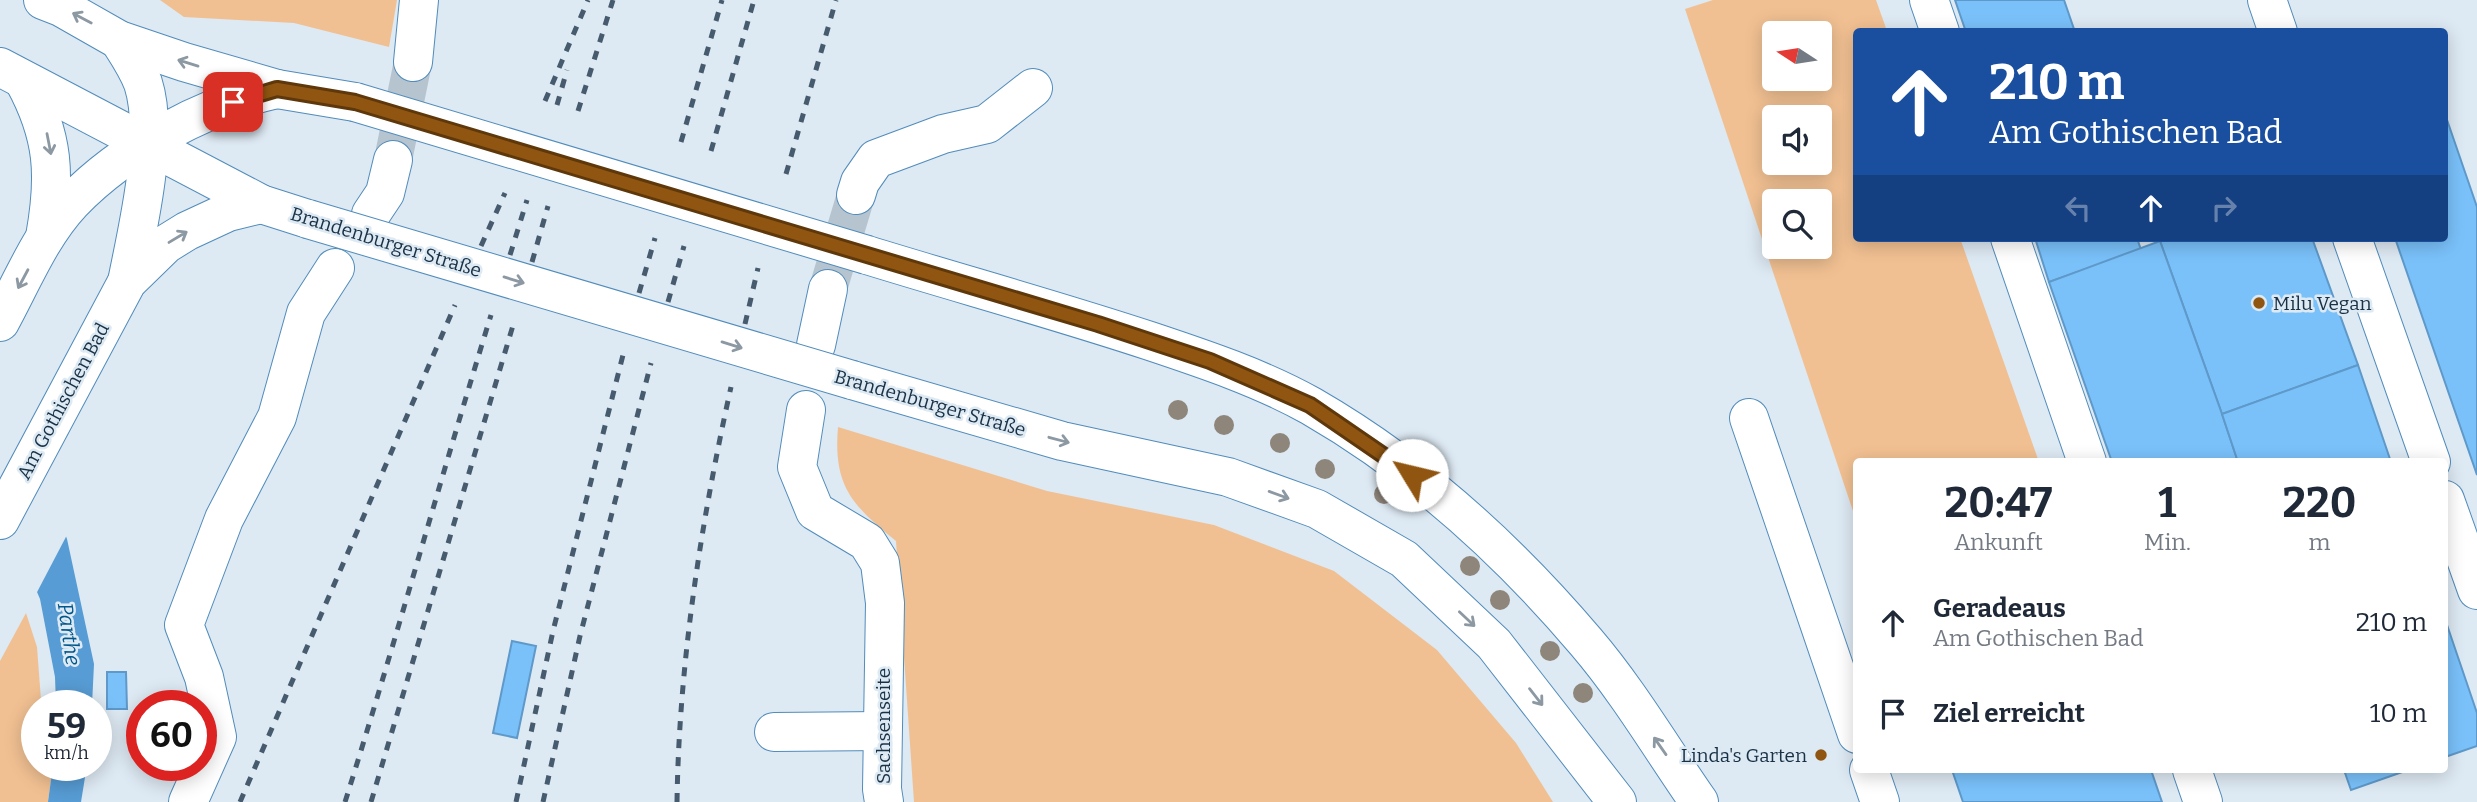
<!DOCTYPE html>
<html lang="de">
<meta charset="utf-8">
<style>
body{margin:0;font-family:Bitter,serif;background:#f6f6f7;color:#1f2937;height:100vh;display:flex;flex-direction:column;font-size:26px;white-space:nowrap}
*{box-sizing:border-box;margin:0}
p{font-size:23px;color:#747a83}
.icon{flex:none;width:38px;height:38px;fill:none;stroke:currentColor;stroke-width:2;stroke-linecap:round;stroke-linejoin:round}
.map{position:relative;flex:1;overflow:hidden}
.side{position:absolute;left:1853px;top:458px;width:595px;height:315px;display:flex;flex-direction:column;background:#fff;border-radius:7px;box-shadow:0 4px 18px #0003}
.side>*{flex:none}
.banner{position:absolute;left:1853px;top:28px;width:595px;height:214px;border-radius:7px;box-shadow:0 4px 18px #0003;background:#1a4fa0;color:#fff;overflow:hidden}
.needle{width:46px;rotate:282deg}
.tools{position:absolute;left:1762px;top:21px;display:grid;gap:14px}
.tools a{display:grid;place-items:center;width:70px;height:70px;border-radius:7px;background:#fff;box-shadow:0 4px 18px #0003;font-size:35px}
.speed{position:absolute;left:21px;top:690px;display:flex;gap:14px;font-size:35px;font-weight:700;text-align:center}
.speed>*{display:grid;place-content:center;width:91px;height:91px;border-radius:50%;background:#fff;box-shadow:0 4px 18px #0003;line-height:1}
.speed small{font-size:18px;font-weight:400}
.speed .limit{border:10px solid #d22;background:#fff;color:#111}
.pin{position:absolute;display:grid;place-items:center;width:60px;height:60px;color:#fff;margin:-30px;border-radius:14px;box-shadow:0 4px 10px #0006}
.me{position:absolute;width:77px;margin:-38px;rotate:306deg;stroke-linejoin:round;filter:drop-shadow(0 0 5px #0008)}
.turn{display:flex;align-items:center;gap:24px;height:147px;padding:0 21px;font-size:32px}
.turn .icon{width:91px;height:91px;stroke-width:2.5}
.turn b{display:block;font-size:49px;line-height:60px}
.lanes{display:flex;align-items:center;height:66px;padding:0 21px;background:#0003;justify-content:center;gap:35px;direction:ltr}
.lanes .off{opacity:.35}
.eta{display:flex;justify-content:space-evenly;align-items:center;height:119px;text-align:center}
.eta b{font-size:42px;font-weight:700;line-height:49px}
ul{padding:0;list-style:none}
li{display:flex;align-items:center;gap:21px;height:91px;padding:0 21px}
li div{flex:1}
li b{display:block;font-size:26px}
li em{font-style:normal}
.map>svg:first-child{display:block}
.green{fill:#f1c092;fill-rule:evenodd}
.water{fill:#579cd4}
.pier{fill:#dde9f3}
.building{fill:#7ac1fa;stroke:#5e99c9;stroke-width:2}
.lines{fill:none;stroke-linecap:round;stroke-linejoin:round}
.minor-tunnel{stroke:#b6c4d0;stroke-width:38;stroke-dasharray:38 19;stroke-linecap:butt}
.minor-casing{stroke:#518cbb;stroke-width:40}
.major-casing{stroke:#518cbb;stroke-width:40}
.minor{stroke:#fff;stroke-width:38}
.major{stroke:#fff;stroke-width:38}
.rail{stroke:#465b6d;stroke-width:5;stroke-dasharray:9 9;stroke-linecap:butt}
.major-bridge-casing{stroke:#518cbb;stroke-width:40;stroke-linecap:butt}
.major-bridge{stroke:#fff;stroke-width:38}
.tree{fill:#8e857b}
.oneway{stroke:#8c98a2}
.route-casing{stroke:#5e380b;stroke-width:18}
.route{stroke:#905611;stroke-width:12}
.poi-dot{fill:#905611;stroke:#dde9f3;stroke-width:2.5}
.labels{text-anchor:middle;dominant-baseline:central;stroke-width:5;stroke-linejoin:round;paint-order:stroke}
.street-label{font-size:19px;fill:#193145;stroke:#dde9f3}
.poi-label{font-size:19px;fill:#193145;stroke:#dde9f3;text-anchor:start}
.water-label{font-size:21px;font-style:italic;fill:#00578b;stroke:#dde9f3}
</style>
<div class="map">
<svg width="2477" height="802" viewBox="0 0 2477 802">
<rect width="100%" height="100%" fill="#dde9f3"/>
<g class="green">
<polygon points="160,0 397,0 389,47 294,23 184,17"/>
<path d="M1713 0H1876L1887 31 1857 32V238H1960L2039 462H1857V523L1685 9ZM1774 33H1820V79H1774ZM1774 117H1820V163H1774ZM1774 201H1820V247H1774Z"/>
<path d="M838 427 1047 491 1214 525 1334 571 1437 650 1516 743 1553 802H914L896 541C852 505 833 486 838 427Z"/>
<polygon points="26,613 37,647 41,700 56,700 56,705 37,705 37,765 53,765 48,802 0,802 0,661"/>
</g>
<g class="water">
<polygon points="0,393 56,510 67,539 94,664 92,705 56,705 55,677 40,599 15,540"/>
<polygon points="53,765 87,765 81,802 48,802"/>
</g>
<polygon class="pier" points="0,389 60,508 68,533 35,596 0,520"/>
<g class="building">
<polygon points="1955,0 2064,0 2075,32 1966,32"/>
<polygon points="2445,114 2477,207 2477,475 2395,238 2445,238"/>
<polygon points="2035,238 2137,238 2141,250 2049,282"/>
<polygon points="2170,238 2312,238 2358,365 2222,414 2160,241"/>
<polygon points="2160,241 2222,414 2238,462 2112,462 2049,282"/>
<polygon points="2358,365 2391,462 2238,462 2222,414"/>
<polygon points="2445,619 2477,713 2477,746 2445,757"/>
<polygon points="512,641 536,646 517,738 493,733"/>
<polygon points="107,672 126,672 127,709 107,709"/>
<polygon points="1952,770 2151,770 2162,802 1963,802"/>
<polygon points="2344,770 2408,770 2351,790"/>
</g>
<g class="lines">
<g class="minor-tunnel">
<polyline points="393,160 413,62"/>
<polyline points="828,289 856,195"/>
</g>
<defs>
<g id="minor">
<polyline points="1929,0 1940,32"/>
<polyline points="2267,0 2278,32"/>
<polyline points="413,62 419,0"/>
<polyline points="856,195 860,182 876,159 943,134 987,124 1033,88"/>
<polyline points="371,214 385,193 393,160"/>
<polyline points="2010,238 2087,462"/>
<polyline points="2352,238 2431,462"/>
<polyline points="816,345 828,289"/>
<polyline points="806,410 797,467 815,511 867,542 880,563 885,603 882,789 884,802"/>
<polyline points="1749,418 1857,734"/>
<polyline points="2445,500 2477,590"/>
<polyline points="774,732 882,731"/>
<polyline points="1869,770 1880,802"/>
<polyline points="2192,770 2203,802"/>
<polyline points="188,802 217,737 204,677 184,625 224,519 277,417 306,313 335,268"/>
</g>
<g id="major">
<polyline points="43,0 61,7 119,40 184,62 277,89 355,102"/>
<path d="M119 40C128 54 137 67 143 83 160 136 138 227 127 282"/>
<polyline points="0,67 261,204 308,219"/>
<path d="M24 81C54 136 56 176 45 237"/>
<path d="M867 255C961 284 1056 310 1150 341 1204 359 1261 378 1311 406 1417 467 1508 550 1586 642 1628 691 1662 749 1699 802"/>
<path d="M0 322C22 282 40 236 72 202 123 149 205 105 277 89"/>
<polyline points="852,380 1062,441 1228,477 1317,509 1404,559 1494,644 1617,802"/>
<polyline points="0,520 127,282 166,244 187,231 228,212 261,204"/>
</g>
</defs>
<use href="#minor" class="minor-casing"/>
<use href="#major" class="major-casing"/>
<use href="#minor" class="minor"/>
<use href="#major" class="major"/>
<g class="rail">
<polyline points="545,101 588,0"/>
<polyline points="557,105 567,70"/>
<polyline points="578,111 613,0"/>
<polyline points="681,142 722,0"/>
<polyline points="711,151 754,0"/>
<polyline points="786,174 836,0"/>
<polyline points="481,246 505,193"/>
<polyline points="510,255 527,200"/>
<polyline points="532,262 548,206"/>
<polyline points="639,293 655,238"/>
<polyline points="668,302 684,246"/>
<polyline points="745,324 758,268"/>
<polyline points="240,802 455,305"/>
<path d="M345 802C396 640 441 477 491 315"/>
<polyline points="371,802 514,322"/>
<polyline points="516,802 553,631 623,355"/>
<polyline points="543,802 580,636 651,363"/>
<path d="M677 802C679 663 701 522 731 387"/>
</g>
<defs>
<g id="major-bridge">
<polyline points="355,102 867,255"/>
<polyline points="308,219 852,380"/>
</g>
</defs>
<use href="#major-bridge" class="major-bridge-casing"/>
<use href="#major-bridge" class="major-bridge"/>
</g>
<g class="tree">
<circle cx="1178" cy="410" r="10"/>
<circle cx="1224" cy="425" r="10"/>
<circle cx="1280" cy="443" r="10"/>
<circle cx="1325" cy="469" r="10"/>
<circle cx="1384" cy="494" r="10"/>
<circle cx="1470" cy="566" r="10"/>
<circle cx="1500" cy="600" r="10"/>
<circle cx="1550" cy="651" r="10"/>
<circle cx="1583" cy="693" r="10"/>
</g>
<defs><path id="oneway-shaft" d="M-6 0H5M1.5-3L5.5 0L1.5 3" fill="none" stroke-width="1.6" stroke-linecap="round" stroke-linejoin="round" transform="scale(1.75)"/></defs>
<g class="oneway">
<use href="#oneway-shaft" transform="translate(82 18) rotate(-152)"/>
<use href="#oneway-shaft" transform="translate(188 63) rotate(-163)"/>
<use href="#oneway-shaft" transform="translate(49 144) rotate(79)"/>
<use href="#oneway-shaft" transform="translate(178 237) rotate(-31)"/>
<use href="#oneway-shaft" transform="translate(23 279) rotate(118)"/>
<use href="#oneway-shaft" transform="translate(514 280) rotate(17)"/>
<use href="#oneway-shaft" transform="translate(732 345) rotate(17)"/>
<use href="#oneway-shaft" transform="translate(1059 440) rotate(15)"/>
<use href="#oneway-shaft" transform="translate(1279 495) rotate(20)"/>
<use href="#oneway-shaft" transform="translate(1467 619) rotate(43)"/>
<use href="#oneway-shaft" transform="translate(1536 697) rotate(52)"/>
<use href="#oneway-shaft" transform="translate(1660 746) rotate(-125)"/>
</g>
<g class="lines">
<defs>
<polyline id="route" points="233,102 277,89 355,102 1098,324 1210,361 1310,405 1412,475"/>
</defs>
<use href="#route" class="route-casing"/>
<use href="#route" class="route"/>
</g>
<g class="poi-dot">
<circle cx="2259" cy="303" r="7"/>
<circle cx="1821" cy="755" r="7"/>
</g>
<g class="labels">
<g class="street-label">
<text transform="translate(386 242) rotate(17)">Brandenburger Straße</text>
<text transform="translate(63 401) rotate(-62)">Am Gothischen Bad</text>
<text transform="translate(930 403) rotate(16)">Brandenburger Straße</text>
<text transform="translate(883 726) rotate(-90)">Sachsenseite</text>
</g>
<g class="poi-label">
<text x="2273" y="303">Milu Vegan</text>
<text x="1807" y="755" text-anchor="end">Linda's Garten</text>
</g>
<g class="water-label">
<text transform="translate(69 634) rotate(82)">Parthe</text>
</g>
</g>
</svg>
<div class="tools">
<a><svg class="needle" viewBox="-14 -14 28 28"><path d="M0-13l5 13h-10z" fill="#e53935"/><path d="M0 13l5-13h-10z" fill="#747a83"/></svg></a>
<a><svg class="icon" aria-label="sound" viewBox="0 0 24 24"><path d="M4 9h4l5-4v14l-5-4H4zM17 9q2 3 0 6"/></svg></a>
<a><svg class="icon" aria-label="search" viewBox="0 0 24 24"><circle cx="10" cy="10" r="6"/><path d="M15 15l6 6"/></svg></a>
</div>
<div class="speed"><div>59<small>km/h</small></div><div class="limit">60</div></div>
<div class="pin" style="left:233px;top:102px;background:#d93025"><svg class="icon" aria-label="arrive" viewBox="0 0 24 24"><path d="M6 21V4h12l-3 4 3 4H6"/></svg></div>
<svg class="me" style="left:1412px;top:475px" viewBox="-20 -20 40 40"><circle r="19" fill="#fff"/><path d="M0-13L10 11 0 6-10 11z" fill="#905611"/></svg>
<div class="banner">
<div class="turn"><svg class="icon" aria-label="ahead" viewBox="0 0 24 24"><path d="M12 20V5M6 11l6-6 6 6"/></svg><div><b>210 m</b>Am Gothischen Bad</div></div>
<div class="lanes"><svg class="icon off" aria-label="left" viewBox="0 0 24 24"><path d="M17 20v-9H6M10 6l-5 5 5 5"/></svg><svg class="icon" aria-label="ahead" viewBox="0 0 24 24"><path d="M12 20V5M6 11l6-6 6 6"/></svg><svg class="icon off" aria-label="right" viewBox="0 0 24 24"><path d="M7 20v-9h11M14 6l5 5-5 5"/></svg></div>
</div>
<section class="side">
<div class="eta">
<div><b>20:47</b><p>Ankunft</p></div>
<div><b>1</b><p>Min.</p></div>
<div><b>220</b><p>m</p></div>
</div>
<ul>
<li><svg class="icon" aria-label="ahead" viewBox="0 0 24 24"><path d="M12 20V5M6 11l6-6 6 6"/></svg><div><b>Geradeaus</b><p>Am Gothischen Bad</p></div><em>210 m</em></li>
<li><svg class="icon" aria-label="arrive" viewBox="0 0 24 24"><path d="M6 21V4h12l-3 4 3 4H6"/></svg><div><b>Ziel erreicht</b></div><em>10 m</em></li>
</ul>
</section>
</div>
